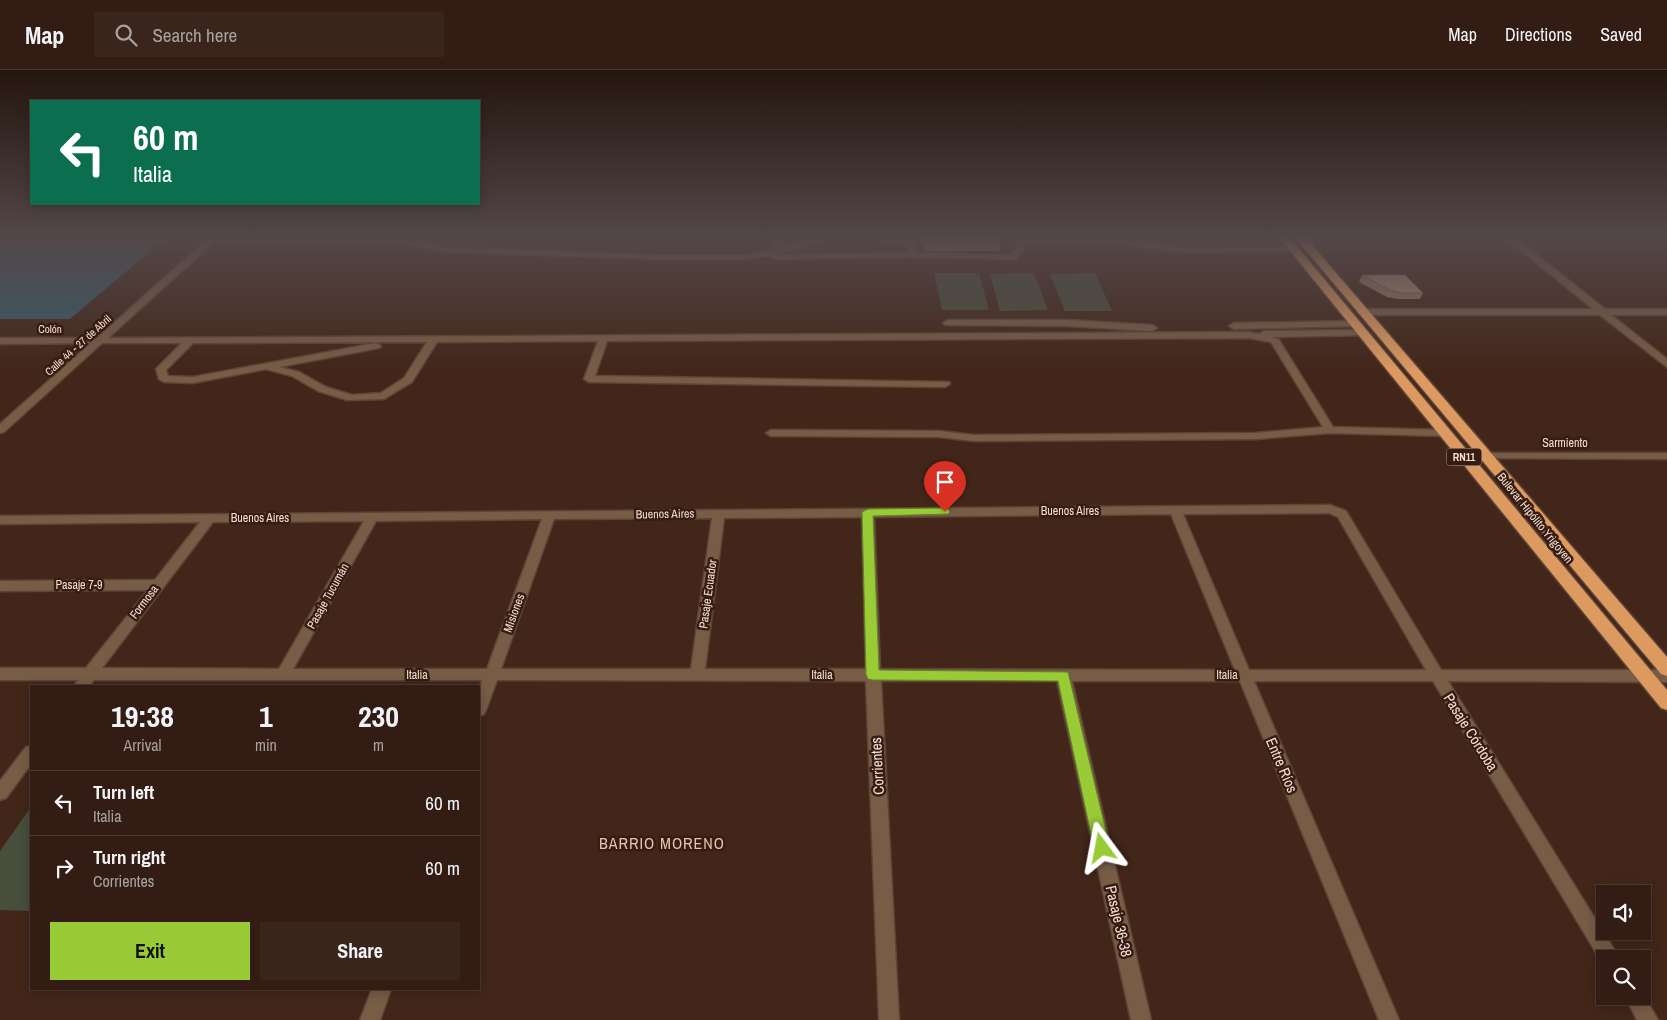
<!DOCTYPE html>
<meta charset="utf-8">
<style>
body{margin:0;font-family:"Archivo Narrow",sans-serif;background:#3a251c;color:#f1f3f6;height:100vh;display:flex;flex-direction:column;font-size:19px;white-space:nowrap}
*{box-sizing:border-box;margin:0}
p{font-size:16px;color:#a8a1a0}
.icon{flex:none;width:28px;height:28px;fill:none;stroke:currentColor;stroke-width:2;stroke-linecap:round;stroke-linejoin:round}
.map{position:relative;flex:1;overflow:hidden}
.sheet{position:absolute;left:30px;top:615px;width:450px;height:305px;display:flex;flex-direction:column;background:#321c13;border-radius:0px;box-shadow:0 2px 12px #0003,0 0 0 1px #4d3a33}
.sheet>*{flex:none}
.guide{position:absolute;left:30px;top:30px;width:450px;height:105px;border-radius:0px;box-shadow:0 2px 12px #0003,0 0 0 1px #4d3a33;background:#0b6e4f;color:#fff;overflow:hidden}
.buttons{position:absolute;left:1596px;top:815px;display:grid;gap:10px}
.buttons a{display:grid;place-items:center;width:55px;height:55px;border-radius:0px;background:#321c13;box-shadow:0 2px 12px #0003,0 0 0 1px #4d3a33;font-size:25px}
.pin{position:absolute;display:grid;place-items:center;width:42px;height:42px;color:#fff;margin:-51px -21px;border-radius:50% 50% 50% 0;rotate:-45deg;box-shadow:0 0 5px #0007}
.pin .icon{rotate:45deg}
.me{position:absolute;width:55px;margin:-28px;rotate:347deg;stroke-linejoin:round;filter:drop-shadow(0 0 4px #0008)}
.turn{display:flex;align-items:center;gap:18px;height:105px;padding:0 20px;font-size:22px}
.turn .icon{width:65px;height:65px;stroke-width:2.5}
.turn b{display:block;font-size:35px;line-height:42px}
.eta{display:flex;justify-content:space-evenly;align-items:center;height:85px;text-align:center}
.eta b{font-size:30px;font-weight:700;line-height:35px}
.button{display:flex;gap:10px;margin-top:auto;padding:10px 20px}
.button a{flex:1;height:58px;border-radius:0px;background:#99cb36;color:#111;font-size:20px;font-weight:700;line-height:58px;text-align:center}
.button a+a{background:#3a251c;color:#f1f3f6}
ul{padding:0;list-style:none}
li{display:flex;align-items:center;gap:15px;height:65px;padding:0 20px;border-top:1px solid #4d3a33}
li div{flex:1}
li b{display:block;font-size:19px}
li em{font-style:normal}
header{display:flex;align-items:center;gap:30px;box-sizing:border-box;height:70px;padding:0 25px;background:#321c13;border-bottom:1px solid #4d3a33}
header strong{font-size:24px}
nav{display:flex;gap:28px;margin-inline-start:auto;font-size:18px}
.search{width:350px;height:45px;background:#3a251c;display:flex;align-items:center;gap:12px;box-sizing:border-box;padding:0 18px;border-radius:0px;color:#a8a1a0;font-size:19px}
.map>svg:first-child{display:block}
.green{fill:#474e3c}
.water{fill:#365c69}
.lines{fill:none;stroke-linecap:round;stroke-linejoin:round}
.minor-casing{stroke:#5e4337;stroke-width:3}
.highway-casing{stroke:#5e4337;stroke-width:3}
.minor{fill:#775c46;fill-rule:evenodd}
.highway{fill:#dc9960;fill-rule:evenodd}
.wall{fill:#907864}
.building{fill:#a88c74;stroke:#766251}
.route{fill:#99cb36;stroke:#638423}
.labels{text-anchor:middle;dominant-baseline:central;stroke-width:5;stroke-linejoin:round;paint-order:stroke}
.far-street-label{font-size:11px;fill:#f2ded6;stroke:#371c10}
.shield{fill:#371c10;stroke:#baa49b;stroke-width:1}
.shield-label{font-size:11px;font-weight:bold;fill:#f2ded6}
.street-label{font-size:12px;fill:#f2ded6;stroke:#371c10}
.near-street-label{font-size:15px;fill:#f2ded6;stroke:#371c10}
.near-neighbourhood-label{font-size:16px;letter-spacing:1px;fill:#e8c2b2;stroke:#371c10}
</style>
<header>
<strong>Map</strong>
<div class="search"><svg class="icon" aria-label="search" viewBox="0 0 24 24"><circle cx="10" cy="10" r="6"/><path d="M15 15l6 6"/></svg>Search here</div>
<nav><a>Map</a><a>Directions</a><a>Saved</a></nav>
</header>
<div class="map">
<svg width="1667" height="950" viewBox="0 0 1667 950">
<rect width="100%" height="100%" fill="#422619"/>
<g class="green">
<polygon points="934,203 979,203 989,240 942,240"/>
<polygon points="1034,203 1048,240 1000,241 990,204"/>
<polygon points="1095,203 1112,241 1065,241 1050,204"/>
<polygon points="31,737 31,841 0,840 0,781"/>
</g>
<polygon class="water" points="0,167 167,167 70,249 0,249"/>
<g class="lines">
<defs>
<g id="minor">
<path d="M210 167 351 168 401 170 453 178 654 185H747L773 180 778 167H786L782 178 819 167H832L776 185 905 183 909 178 906 175 865 167C882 167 906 165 918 178L914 183 1011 185 1024 167 1104 168 1184 178 1293 177 1297 179 1296 181 1184 182 1104 172 1027 173 1016 189H1013L907 187 775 189 771 187 773 185 747 189H654L453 182 401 174 351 172H214L108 268 1249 262 1259 264 1264 261 1362 260 1365 261V265L1272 267 1279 270 1333 357 1445 360 1450 363 1445 366 1330 363 1256 369 974 371 939 367 771 366 766 363 771 360 939 361 974 365 1256 363 1323 357 1271 272 1249 268 607 271 595 306 949 312 950 314 945 317 589 312 584 309 598 271 437 272 412 312 384 329 347 330 318 321 292 306 266 299 193 313 164 312 159 309 156 299 182 273H102L4 362 0 363V354L91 273 0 274V268H97ZM427 272 404 308 381 323 352 325 326 317 299 302 279 297 379 278 381 276 376 273 193 307 168 306 166 300 193 273Z"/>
<polygon points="1505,167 1514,167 1605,239 1667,239 1667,245 1611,245 1667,289 1667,297 1600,245 1363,245 1358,242 1363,239 1593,239"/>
<polygon points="948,250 1068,250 1152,255 1157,258 1152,261 1068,256 945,255 943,253"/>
<polygon points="1354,251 1359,254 1357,256 1234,259 1229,256 1234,253"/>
<polygon points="1463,383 1667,383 1667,389 1459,388 1457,386"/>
<path d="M1330 435 1346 441 1441 600H1667V612L1448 611 1620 889H1605L1604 896 1433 611H1254L1399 950H1379L1240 611H1072L1151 950H1131L1057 611H881L899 950H879L866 611 497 610 486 640 484 644 479 646V620L482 610H94L89 616H74L78 610H0V598H86L148 520 0 521V511L155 510 200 452 0 454V446ZM1329 443 1338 447 1426 600H1249L1183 444ZM1171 444 1235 600 880 599 874 447ZM862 447 866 599H705L724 448ZM712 448 691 599H501L554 449ZM542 449 487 599H293L376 451ZM364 451 279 599 102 598 213 452Z"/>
<polygon points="31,676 31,694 6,728 0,730 0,711 26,677"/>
<polygon points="372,919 391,919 380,950 360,950"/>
<polygon points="1642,922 1658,950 1637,950 1625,926 1642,926"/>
</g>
<g id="highway">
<polygon points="1279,167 1289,167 1667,620 1667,640 1661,638"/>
<polygon points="1295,167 1305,167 1667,587 1667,606 1661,604"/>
</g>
</defs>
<use href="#minor" class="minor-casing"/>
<use href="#highway" class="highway-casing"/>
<use href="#minor" class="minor"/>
<use href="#highway" class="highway"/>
</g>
<g class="wall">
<polygon points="922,167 998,167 1000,172 999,181 924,181"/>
<polygon points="1362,205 1423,223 1420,229 1398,229 1387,227 1359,212"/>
</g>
<g class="building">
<polygon points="924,167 998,167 1000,172 925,172"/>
<polygon points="1362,205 1405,205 1423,223 1401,223 1390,220"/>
</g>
<linearGradient id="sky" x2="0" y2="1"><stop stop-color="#24150e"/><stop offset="0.56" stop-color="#544749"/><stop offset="1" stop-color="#544749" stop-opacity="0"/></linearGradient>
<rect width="1667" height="300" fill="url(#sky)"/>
<polygon class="route" points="945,438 948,439 950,442 948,444 873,446 879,600 1068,602 1110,778 1108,783 1102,785 1097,783 1094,778 1058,611 873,610 868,609 866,605 862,442 868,439"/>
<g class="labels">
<g class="far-street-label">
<text x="50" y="259">Colón</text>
<text transform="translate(78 275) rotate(-42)">Calle 44 - 27 de Abril</text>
</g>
<rect class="shield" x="1446.5" y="378.5" width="35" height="17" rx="4"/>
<g class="shield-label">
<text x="1464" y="387">RN11</text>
</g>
<g class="street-label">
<text x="1565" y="373">Sarmiento</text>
<text x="1070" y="441">Buenos Aires</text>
<text transform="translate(665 444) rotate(-1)">Buenos Aires</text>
<text x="260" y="448">Buenos Aires</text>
<text transform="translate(1535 448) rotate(51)">Bulevar Hipólito Yrigoyen</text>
<text x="79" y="515">Pasaje 7-9</text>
<text transform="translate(708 524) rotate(-82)">Pasaje Ecuador</text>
<text transform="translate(328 526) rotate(-61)">Pasaje Tucumán</text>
<text transform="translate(144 532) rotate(-53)">Formosa</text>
<text transform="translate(514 543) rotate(-70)">Misiones</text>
<text x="417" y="605">Italia</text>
<text x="822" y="605">Italia</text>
<text x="1227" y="605">Italia</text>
</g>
<g class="near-street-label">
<text transform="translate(1471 662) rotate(58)">Pasaje Córdoba</text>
<text transform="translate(1282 695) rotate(67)">Entre Ríos</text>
<text transform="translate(877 696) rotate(-93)">Corrientes</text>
<text transform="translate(1119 851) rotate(77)">Pasaje 36-38</text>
</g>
<g class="near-neighbourhood-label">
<text x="662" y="773">BARRIO MORENO</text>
</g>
</g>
</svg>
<div class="buttons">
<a><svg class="icon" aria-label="sound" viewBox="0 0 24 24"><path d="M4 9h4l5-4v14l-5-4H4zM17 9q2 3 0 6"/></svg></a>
<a><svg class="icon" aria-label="search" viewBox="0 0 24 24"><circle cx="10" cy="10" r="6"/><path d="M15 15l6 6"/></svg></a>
</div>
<div class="pin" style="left:945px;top:442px;background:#d93025"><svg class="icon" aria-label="arrive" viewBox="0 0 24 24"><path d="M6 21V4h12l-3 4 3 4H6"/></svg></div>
<svg class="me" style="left:1102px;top:778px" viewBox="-20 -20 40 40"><path d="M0-17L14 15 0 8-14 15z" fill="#99cb36" stroke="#fff" stroke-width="4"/></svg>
<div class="guide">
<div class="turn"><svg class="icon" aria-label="left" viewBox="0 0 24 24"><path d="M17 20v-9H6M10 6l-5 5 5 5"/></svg><div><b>60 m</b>Italia</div></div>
</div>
<section class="sheet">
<div class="eta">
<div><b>19:38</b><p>Arrival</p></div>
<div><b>1</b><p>min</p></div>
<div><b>230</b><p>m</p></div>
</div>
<ul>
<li><svg class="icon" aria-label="left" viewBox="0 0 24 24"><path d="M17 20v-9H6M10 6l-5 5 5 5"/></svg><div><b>Turn left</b><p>Italia</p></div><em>60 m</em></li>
<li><svg class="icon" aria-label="right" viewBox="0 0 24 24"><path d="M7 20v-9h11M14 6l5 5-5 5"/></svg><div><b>Turn right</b><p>Corrientes</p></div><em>60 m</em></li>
</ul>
<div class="button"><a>Exit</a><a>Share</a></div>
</section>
</div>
